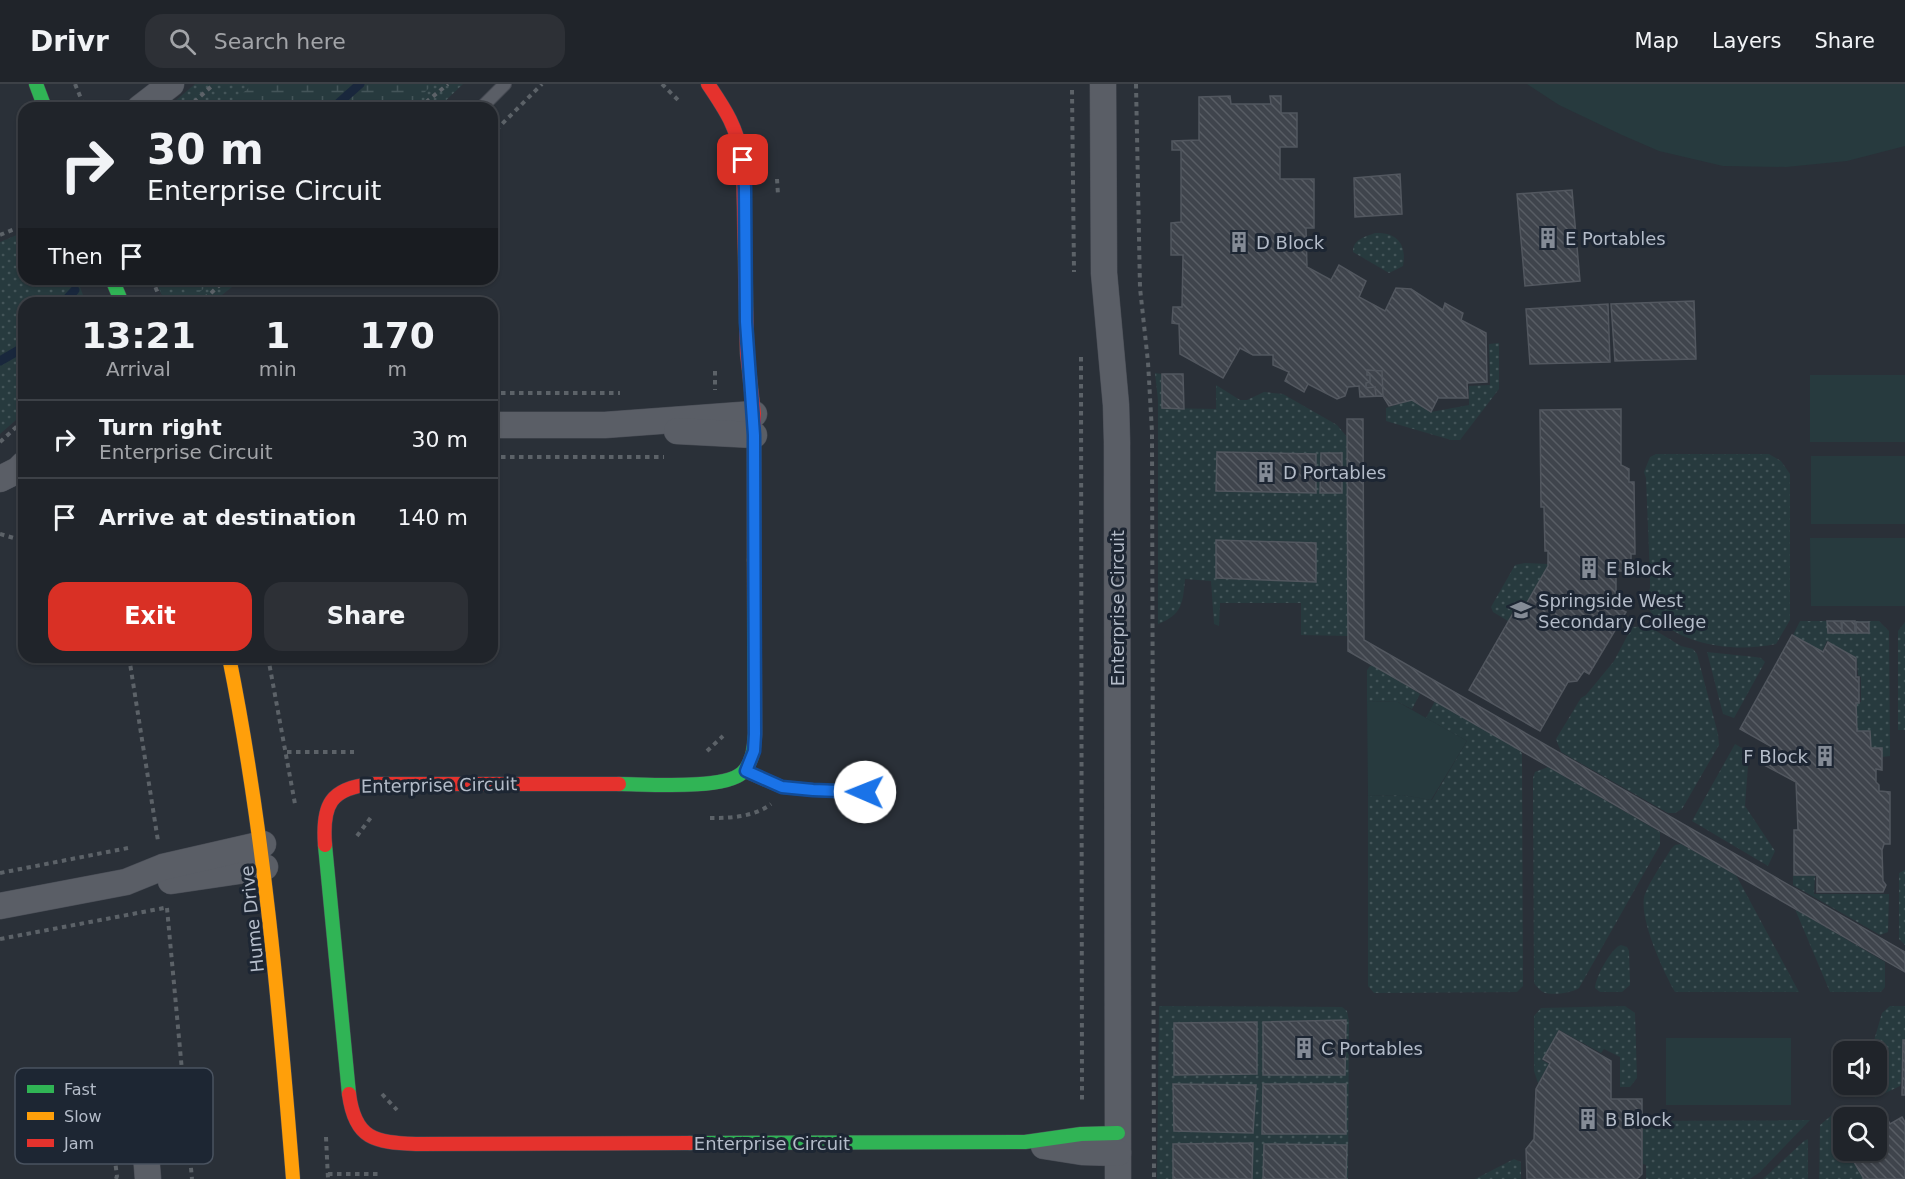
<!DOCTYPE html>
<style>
body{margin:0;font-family:"DejaVu Sans",sans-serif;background:#2d3036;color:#f1f3f6;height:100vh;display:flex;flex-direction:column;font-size:22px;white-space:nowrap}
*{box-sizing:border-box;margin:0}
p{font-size:20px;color:#a2a4a8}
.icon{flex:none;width:33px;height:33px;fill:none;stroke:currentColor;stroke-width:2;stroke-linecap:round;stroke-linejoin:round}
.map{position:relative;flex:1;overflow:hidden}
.sheet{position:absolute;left:18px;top:213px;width:480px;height:366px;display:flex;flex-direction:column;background:#20242a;border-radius:18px;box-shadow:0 2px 4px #0004,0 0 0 2px #3d4147}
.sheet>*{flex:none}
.hud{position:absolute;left:18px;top:18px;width:480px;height:183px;border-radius:18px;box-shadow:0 2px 4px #0004,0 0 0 2px #3d4147;background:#20242a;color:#f1f3f6;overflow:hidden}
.fabs{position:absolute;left:1833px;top:957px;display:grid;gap:12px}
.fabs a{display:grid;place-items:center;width:54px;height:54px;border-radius:12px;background:#20242a;box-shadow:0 2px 4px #0004,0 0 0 2px #3d4147;font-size:30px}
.pin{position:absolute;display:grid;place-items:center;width:51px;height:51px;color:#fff;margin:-26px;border-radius:12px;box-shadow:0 3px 9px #0006}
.me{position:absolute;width:66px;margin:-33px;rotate:271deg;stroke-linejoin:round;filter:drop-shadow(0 0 4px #0008)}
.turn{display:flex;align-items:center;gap:21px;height:126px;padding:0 30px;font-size:27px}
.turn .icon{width:78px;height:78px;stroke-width:2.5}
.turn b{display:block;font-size:42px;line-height:51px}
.then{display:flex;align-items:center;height:57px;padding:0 30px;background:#0003;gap:12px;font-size:22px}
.eta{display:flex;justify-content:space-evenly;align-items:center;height:102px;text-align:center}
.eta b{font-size:36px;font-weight:700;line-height:42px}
.cta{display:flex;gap:12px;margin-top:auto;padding:12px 30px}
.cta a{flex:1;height:69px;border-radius:18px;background:#d93025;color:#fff;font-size:24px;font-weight:700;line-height:69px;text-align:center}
.cta a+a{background:#2d3036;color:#f1f3f6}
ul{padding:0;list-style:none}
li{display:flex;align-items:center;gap:18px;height:78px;padding:0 30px;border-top:2px solid #3d4147}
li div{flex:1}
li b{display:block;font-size:22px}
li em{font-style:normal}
header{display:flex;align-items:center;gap:36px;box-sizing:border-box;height:84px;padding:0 30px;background:#20242a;border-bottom:2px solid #3d4147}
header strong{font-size:28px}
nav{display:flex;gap:33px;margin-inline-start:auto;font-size:21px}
.search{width:420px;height:54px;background:#2d3036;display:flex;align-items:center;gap:15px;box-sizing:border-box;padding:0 21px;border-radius:18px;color:#a2a4a8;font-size:22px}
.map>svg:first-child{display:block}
.green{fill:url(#green-dots)}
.wetland{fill:url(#wetland-marsh)}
.pitch{fill:#273a3e}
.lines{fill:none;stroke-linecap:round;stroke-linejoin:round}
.stream{stroke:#19273c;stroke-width:9}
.building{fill:url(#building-back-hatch);stroke:#52575f;stroke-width:1.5}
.lane-casing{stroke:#484c55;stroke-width:14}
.street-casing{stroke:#484c55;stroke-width:27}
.fast-casing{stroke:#484c55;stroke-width:15}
.slow-casing{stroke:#484c55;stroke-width:15}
.jam-casing{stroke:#484c55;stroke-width:15}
.path{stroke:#5c6268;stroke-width:4;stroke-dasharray:4.5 4.5;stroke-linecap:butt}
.lane{stroke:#5a5e66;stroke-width:12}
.street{stroke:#5a5e66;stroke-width:26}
.fast{stroke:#30b455;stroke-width:14}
.slow{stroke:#ff9f0a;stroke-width:14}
.jam{stroke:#e5322d;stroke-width:14}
.route-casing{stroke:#114b97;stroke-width:15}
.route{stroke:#1a73e8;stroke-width:10}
.labels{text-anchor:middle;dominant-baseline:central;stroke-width:6;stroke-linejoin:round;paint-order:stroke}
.poi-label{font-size:18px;fill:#b4bcc9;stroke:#1d2633;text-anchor:start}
.street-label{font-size:18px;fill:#b4bcc9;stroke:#1d2633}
.key{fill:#1d2633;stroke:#4a5360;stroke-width:1.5}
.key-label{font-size:16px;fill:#b4bcc9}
</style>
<header>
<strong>Drivr</strong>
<div class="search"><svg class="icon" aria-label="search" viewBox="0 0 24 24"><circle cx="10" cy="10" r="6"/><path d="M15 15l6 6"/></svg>Search here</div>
<nav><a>Map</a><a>Layers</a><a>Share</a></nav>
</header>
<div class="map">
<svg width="1905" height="1095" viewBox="0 0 1905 1095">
<defs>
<pattern id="green-dots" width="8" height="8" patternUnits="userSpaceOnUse" patternTransform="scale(1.5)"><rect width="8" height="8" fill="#273a3e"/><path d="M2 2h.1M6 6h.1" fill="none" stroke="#445559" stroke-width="1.8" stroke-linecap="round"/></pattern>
<pattern id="wetland-marsh" width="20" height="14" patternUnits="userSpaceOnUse" patternTransform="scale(1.5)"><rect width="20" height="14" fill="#273a3e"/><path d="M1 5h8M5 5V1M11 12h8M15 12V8" fill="none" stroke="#445559"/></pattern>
<pattern id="building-back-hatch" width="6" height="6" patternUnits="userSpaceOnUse" patternTransform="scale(1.5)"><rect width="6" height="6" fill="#3f444c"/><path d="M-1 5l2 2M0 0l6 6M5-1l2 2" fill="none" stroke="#585d64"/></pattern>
</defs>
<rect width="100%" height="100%" fill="#2a3038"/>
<g class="green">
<polygon points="195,0 463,0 438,24 167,24"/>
<polygon points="24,148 24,195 77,195 86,219 24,219 24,329 0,350 0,158"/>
<path d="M1375 149C1397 148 1407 160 1403 182L1389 189 1353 168C1353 155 1365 153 1375 149Z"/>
<polygon points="155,195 242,195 212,219 165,219"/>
<polygon points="1499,259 1499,305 1460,356 1451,356 1386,337 1386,324 1412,316 1431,328 1469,321 1469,302 1490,301 1489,260"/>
<path d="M1155 289 1161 290 1162 324 1216 325V301L1240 316H1247L1264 308 1283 310 1337 341 1347 353 1348 552 1301 551V519H1220L1219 542 1214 540 1211 497 1185 495C1183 519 1182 531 1158 540V316Z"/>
<path d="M1656 370H1769L1781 377 1790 390V536L1776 560C1738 568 1690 563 1659 537 1653 533 1649 525 1645 519L1650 504V493L1646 394 1644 388 1650 373Z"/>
<polygon points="1525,479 1548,480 1548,482 1525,522 1518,519 1508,537 1493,528 1491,523 1515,481"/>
<polygon points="1800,537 1879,537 1889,547 1890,672 1882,673 1882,664 1871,664 1870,648 1857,648 1857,618 1861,618 1861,593 1858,591 1857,574 1827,557 1822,567 1793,551"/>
<polygon points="1905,538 1905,646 1898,646 1898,547"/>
<polygon points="1648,542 1681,562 1693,565 1697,570 1718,650 1719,661 1682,725 1675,729 1668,729 1561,668 1556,655 1581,614 1586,611 1614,577 1632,543"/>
<polygon points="1707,568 1755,573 1761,574 1765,578 1734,634 1723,630"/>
<polygon points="1374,581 1420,610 1412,625 1398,618 1367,617 1367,586 1370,582"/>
<polygon points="1435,617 1520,666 1522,670 1523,902 1517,908 1374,909 1368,902 1368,712 1402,711 1432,716 1467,657 1426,634"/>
<polygon points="1735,660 1749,668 1745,722 1775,767 1768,782 1692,737"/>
<path d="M1548 683 1660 748V761L1579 904C1572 909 1554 911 1545 909 1540 907 1537 903 1534 899L1533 694 1535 688Z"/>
<path d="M1681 760 1736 791 1799 908H1675C1664 889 1637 831 1645 810 1651 795 1662 780 1671 765L1675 761Z"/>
<polygon points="1905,786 1905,861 1899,855 1899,789"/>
<polygon points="1793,792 1815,792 1814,810 1889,810 1888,848 1880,851 1793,801"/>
<polygon points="1795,825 1885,878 1885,903 1881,908 1830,908"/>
<path d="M1621 861 1627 863 1629 867 1630 901 1622 908H1600L1595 904C1595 894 1611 864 1621 861Z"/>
<polygon points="1159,922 1342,923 1347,927 1349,937 1348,1095 1157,1095"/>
<polygon points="1625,922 1635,929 1637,994 1630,1003 1620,1003 1620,973 1604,965 1601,969 1559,946 1542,976 1549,980 1538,999 1534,987 1534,932 1541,924"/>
<polygon points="1890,922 1905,922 1905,956 1903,956 1901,999 1900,1002 1875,1014 1870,1001 1876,1000 1877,984 1880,976 1876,968 1871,967 1882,929"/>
<polygon points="1849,1022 1863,1026 1866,1033 1844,1034 1844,1066 1847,1067 1864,1095 1819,1095 1820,1041 1833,1030"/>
<polygon points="1810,1036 1760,1088 1750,1095 1646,1095 1646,1081 1643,1080 1643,1037"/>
<polygon points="1808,1055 1808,1095 1763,1095 1804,1057"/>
<polygon points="1514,1075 1521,1078 1521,1095 1475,1095"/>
</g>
<g class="wetland">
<polygon points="253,0 433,0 409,24 226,24"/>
<polygon points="180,195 215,195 189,217"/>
</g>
<g class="pitch">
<polygon points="1527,0 1905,0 1905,62 1847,77 1786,83 1723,82 1659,67 1622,51 1559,21"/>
<rect x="1810" y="291" width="95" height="67"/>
<rect x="1811" y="372" width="94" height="68"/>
<polygon points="1810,454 1905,454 1905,522 1811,522"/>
<polygon points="1367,617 1398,618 1467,657 1431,716 1402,711 1368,712"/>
<rect x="1666" y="954" width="125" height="67"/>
</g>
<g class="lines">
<g class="stream">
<polyline points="333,24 360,0"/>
<polyline points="63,219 75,206"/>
<polyline points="0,277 19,266 24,260"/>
</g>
</g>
<g class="building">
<polygon points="1230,12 1231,20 1271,20 1270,12 1281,12 1281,29 1297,29 1297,63 1280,63 1280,95 1314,95 1314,144 1306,144 1307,183 1331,196 1339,181 1366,197 1359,213 1385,227 1396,204 1411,205 1443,226 1445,219 1463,229 1461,236 1486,249 1487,298 1467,299 1468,314 1438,314 1431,328 1412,316 1389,322 1383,312 1360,313 1359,302 1348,303 1345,312 1337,315 1308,300 1304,308 1285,297 1289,288 1273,281 1273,271 1253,271 1240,264 1223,294 1180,270 1179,240 1172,239 1173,223 1182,223 1183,171 1171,171 1171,139 1181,138 1181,66 1172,66 1172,57 1199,56 1199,13"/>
<polygon points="1400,90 1402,130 1355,133 1354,94"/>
<polygon points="1572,106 1580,197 1525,202 1517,110"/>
<polygon points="1694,217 1696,275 1615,277 1611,220"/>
<polygon points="1608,220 1610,278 1530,280 1526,225"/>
<polygon points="1367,286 1382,287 1383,312 1376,312 1375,303 1366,304 1366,299 1370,298 1370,291 1367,291"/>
<polygon points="1162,290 1183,290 1184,325 1162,324"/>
<polygon points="1621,325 1621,381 1629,385 1629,398 1634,398 1635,470 1631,470 1631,487 1616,487 1616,523 1626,528 1589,590 1584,587 1577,597 1568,598 1540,647 1469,606 1519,519 1525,522 1548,482 1548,467 1545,467 1544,423 1541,423 1540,326"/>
<polygon points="1347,335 1363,335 1364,556 1905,868 1905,888 1348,567"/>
<polygon points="1217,368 1316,370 1316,409 1216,407"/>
<polygon points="1321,369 1342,369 1342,409 1320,409"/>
<polygon points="1216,456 1316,459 1316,498 1216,494"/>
<polygon points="1827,537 1841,537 1842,549 1828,549"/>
<rect x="1842" y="537" width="13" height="12"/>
<rect x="1856" y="538" width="13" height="11"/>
<polygon points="1792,551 1823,568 1828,558 1856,574 1856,593 1859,593 1859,619 1856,619 1857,647 1870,647 1871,664 1882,664 1882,686 1876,685 1876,698 1879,701 1879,707 1890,708 1890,760 1884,760 1882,766 1883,797 1886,801 1883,808 1817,808 1817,791 1794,791 1794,746 1798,746 1796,698 1764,681 1774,664 1740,645"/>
<polygon points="1346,936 1345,991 1263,991 1263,938"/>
<polygon points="1257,938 1257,990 1174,991 1174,939"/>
<polygon points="1559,947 1611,977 1611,1015 1642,1015 1642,1090 1637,1095 1527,1095 1526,1065 1534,1055 1536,1005 1550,979 1543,975"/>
<polygon points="1903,956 1905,956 1905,1011 1902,1011"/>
<polygon points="1173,1000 1256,1001 1253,1049 1174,1047"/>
<polygon points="1263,1000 1346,1000 1346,1050 1262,1050"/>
<polygon points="1886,1032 1890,1040 1902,1033 1905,1038 1905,1095 1864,1095 1847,1066 1876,1066 1876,1038"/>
<polygon points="1253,1059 1252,1095 1173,1095 1173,1060"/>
<polygon points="1264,1060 1347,1061 1346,1095 1263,1095"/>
</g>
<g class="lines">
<defs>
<g id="lane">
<polyline points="481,24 505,0"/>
<polyline points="747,688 782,703 813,706 865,708"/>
</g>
<g id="street">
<polyline points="1103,0 1104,189 1116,321 1117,358 1118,1095"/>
<polyline points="140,24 171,0"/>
<polyline points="492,341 605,341 754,330"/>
<polyline points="677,347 754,351"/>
<polyline points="0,395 18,386 24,380"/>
<polyline points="171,797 265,783"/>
<polyline points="0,822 126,798 163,783 263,760"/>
<polyline points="145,1058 148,1095"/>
<polyline points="1044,1062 1082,1068 1118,1069"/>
</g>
<g id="fast">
<polyline points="36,0 45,24"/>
<polyline points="112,195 122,219"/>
<path d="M619 700C646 700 723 706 742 689 753 679 754 663 755 650L754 476"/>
<polyline points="325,761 349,1010"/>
<polyline points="690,1059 1025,1058 1081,1050 1118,1049"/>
</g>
<path id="slow" d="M229 573C264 746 279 920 293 1095"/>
<g id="jam">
<path d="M708 0C727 28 736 42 743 76L747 269 754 330V476"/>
<path d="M325 761C322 721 330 704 372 700H619"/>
<path d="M349 1010C355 1056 375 1058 416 1060L690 1059"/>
</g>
</defs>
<use href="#lane" class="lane-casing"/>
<use href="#street" class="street-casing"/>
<use href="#fast" class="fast-casing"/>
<use href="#slow" class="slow-casing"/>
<use href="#jam" class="jam-casing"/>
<g class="path">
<polyline points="75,0 85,24"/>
<polyline points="662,0 681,19"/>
<polyline points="1136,0 1140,204 1148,278 1152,348 1154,1095"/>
<polyline points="1072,6 1074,188"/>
<polyline points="194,18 214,0"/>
<polyline points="419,24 448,0"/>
<polyline points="496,46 542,0"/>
<polyline points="777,95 778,111"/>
<polyline points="0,151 24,141"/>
<polyline points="152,195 162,219"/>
<polyline points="196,219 209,211 226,195"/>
<polyline points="1081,273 1082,1018"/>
<polyline points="715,287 715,306"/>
<polyline points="492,309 620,309"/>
<polyline points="0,358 24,336"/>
<polyline points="492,373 664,373"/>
<polyline points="0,450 24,457"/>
<polyline points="129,573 158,757"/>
<polyline points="268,573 295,720"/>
<polyline points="707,667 723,652"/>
<polyline points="287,668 354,668"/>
<path d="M710 734C731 734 754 733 771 720"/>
<polyline points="357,752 372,732"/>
<polyline points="0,789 128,764"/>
<polyline points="167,824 192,1095"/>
<polyline points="0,855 164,824"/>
<polyline points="382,1010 397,1026"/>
<polyline points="161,1036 186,1031"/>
<polyline points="326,1053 328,1095"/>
<polyline points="328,1090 378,1090"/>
<polyline points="116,1095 117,1092 111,1046 121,1044"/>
</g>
<use href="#lane" class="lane"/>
<use href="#street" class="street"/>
<use href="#fast" class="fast"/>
<use href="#slow" class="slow"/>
<use href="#jam" class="jam"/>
</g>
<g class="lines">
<defs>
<polyline id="route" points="743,76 745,104 746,238 754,351 755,650 754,667 746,687 782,703 813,706 865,708"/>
</defs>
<use href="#route" class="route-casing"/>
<use href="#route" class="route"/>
</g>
<defs>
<symbol id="building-bare" viewBox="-9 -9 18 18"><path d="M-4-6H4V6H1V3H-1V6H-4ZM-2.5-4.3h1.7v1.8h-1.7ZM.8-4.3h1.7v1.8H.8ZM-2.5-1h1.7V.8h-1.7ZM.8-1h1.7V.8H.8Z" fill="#848b96" stroke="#1d2633" stroke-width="2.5" paint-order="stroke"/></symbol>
<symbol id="school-bare" viewBox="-9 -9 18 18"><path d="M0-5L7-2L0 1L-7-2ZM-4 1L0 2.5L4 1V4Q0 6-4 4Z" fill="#848b96" stroke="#1d2633" stroke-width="2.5" paint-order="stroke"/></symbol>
</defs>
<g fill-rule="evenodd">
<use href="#building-bare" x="1533" y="139" width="30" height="30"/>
<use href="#building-bare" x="1224" y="143" width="30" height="30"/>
<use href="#building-bare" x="1251" y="373" width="30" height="30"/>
<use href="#building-bare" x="1574" y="469" width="30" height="30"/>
<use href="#school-bare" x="1506" y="511" width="30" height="30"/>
<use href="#building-bare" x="1810" y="657" width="30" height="30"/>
<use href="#building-bare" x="1289" y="949" width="30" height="30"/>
<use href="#building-bare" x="1573" y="1020" width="30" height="30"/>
</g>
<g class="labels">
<g class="poi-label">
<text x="1565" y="154">E Portables</text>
<text x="1256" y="158">D Block</text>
<text x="1283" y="388">D Portables</text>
<text x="1606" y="484">E Block</text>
<text x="1538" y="516">Springside West<tspan x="1538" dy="21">Secondary College</tspan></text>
<text x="1808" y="672" text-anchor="end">F Block</text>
<text x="1321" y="964">C Portables</text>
<text x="1605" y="1035">B Block</text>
</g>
<g class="street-label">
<text transform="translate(1117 524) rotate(-90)">Enterprise Circuit</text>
<text transform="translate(439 701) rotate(-1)">Enterprise Circuit</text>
<text transform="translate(252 835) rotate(-96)">Hume Drive</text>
<text x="772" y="1059">Enterprise Circuit</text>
</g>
</g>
<rect x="15" y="984" width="198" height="96" rx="9" class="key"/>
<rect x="27" y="1001" width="27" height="8" fill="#30b455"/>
<rect x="27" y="1028" width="27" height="8" fill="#ff9f0a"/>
<rect x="27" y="1055" width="27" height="8" fill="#e5322d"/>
<g class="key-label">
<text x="64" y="1011">Fast</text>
<text x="64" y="1038">Slow</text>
<text x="64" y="1065">Jam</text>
</g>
</svg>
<div class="fabs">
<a><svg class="icon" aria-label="sound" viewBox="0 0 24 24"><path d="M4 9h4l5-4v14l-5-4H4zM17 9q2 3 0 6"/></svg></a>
<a><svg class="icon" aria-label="search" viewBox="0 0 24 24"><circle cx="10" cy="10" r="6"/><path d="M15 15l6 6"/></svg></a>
</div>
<div class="pin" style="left:743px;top:76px;background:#d93025"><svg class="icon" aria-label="arrive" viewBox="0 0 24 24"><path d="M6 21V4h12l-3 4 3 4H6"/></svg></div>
<svg class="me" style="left:865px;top:708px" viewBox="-20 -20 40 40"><circle r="19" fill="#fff"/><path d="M0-13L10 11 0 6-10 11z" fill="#1a73e8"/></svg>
<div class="hud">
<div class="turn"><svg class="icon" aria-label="right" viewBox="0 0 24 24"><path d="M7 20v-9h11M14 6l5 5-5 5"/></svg><div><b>30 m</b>Enterprise Circuit</div></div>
<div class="then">Then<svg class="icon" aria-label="arrive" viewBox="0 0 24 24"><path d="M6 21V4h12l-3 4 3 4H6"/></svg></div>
</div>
<section class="sheet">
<div class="eta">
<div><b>13:21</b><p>Arrival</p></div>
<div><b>1</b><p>min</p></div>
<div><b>170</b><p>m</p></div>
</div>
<ul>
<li><svg class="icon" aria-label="right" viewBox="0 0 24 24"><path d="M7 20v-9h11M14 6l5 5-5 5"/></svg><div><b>Turn right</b><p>Enterprise Circuit</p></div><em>30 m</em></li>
<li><svg class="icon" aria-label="arrive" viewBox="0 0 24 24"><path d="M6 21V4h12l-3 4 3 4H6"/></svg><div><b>Arrive at destination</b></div><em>140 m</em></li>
</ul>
<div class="cta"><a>Exit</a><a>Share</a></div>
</section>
</div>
